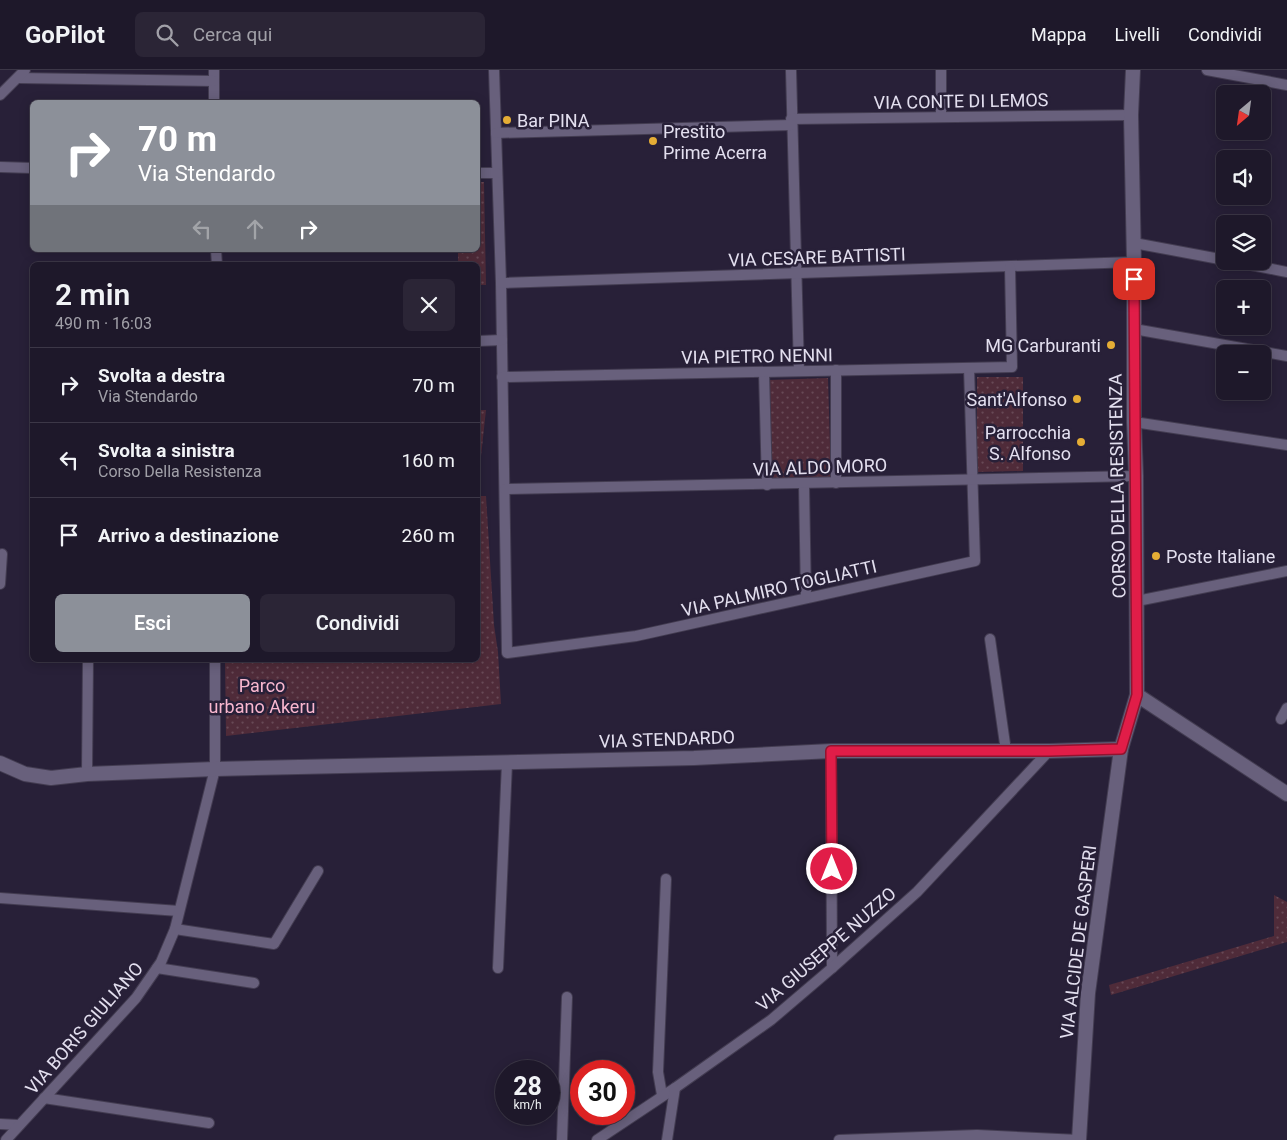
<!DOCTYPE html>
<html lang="it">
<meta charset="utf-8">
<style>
body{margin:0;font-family:Roboto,sans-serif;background:#2b2536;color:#f1f3f6;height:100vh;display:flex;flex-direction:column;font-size:19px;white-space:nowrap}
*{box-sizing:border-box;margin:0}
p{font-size:16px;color:#a1a0a8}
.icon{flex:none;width:28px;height:28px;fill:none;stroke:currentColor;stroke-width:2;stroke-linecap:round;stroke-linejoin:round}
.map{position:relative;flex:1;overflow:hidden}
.drawer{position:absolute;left:30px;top:192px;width:450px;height:400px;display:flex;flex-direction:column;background:#1e182a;border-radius:8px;box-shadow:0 2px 12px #0003,0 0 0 1px #3c3747}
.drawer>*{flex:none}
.banner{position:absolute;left:30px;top:30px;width:450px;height:152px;border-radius:8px;box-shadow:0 2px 12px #0003,0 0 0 1px #3c3747;background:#8c9099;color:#fff;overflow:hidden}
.needle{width:32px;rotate:209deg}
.fabs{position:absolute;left:1216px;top:15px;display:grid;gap:10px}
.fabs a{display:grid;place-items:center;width:55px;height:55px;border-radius:8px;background:#1e182a;box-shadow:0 2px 12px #0003,0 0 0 1px #3c3747;font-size:25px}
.speed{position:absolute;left:495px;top:990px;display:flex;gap:10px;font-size:25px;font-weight:700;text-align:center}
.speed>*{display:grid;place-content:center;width:65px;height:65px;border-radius:50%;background:#1e182a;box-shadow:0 2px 12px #0003,0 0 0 1px #3c3747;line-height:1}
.speed small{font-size:12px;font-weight:400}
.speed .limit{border:8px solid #d22;background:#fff;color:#111}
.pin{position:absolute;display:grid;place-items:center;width:42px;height:42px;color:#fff;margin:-21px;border-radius:10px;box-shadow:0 2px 8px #0006}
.me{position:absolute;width:55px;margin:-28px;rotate:0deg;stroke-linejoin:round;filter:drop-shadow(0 0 4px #0008)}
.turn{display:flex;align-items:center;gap:18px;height:105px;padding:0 25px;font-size:22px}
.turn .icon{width:65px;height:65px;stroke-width:2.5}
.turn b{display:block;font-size:35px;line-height:42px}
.lanes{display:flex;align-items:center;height:48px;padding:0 25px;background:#0003;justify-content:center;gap:25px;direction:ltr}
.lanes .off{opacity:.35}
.round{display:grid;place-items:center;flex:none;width:52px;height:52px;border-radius:8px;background:#2b2536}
.summary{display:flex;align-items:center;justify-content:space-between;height:85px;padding:0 25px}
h1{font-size:30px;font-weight:600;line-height:38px}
.button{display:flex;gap:10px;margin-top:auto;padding:10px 25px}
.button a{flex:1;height:58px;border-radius:8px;background:#8c9099;color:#fff;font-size:20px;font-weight:600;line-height:58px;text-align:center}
.button a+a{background:#2b2536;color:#f1f3f6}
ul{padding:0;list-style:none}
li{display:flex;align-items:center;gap:15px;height:75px;padding:0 25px;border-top:1px solid #3c3747}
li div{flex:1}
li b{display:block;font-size:19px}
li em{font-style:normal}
header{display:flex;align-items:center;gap:30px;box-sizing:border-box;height:70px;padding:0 25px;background:#1e182a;border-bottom:1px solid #3c3747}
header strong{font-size:24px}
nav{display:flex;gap:28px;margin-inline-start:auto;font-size:18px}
.search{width:350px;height:45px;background:#2b2536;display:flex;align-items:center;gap:12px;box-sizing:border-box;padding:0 18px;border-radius:8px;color:#a1a0a8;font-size:19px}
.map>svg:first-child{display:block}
.grass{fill:url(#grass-dots)}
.pitch{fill:#4f2b39}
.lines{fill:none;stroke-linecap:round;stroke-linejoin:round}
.street-casing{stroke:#433c51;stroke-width:12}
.secondary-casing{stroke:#433c51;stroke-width:16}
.street{stroke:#68607c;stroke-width:10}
.secondary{stroke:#68607c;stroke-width:14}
.route-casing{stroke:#92132f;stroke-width:12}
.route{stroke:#e11d48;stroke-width:9}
.poi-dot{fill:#e5ad35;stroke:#282038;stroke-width:2}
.labels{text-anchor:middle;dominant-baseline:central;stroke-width:5;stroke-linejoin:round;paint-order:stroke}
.street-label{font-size:18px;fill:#e3dfef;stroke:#282038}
.poi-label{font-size:18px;fill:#e3dfef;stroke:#282038;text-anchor:start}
.park-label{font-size:18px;fill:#f9b7cf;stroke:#282038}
</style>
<header>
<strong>GoPilot</strong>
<div class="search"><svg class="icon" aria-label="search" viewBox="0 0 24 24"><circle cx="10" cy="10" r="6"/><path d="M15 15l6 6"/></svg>Cerca qui</div>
<nav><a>Mappa</a><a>Livelli</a><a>Condividi</a></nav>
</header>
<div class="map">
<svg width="1287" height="1070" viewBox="0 0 1287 1070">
<defs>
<pattern id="grass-dots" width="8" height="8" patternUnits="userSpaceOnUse" patternTransform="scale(1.25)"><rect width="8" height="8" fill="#4f2b39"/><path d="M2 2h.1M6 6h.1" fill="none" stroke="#684956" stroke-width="1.8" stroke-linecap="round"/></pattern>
</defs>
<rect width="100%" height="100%" fill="#282038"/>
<g class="grass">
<polygon points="478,112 484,112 486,215 478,215 478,195 458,195 458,180 478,180"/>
<polygon points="977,307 1023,307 1023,401 977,402"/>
<polygon points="828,308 831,409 773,411 769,310"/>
<polygon points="478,340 486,340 478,414"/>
<polygon points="478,426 486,426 494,555 498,582 501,634 226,666 225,590 478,590"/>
<polygon points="1274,825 1287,832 1287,872 1111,925 1109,915 1274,866"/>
</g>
<path class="pitch" d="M287 590H356C333 598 311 600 287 590Z"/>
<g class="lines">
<defs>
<g id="street">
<polyline points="214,0 214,32"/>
<polyline points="494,0 501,213 507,583 636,566 975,491 969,298"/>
<polyline points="791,0 799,301"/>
<polyline points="941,0 941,47"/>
<polyline points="1207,0 1287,15"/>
<polyline points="18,8 214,11"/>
<polyline points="0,25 25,0"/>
<polyline points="791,49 1131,45"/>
<polyline points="496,63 792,55"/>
<polyline points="0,97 32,98"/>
<polyline points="478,103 497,103"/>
<polyline points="1134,173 1225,190"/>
<polyline points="216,180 217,195"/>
<polyline points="1231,191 1287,202"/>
<polyline points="501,213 1134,192"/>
<polyline points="1134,259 1287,286"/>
<polyline points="478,271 502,270"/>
<polyline points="836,300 836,413"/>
<polyline points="764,302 767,415"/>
<polyline points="502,307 1012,297 1010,197"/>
<polyline points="1134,352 1287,375"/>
<polyline points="804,414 806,528"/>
<polyline points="505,419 1136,406"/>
<polyline points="0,514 2,484"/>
<polyline points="1137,531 1287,501"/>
<polyline points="990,569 1006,681"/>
<polyline points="1281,649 1287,638"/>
<polyline points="831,681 832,898"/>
<polyline points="87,704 88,590"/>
<polyline points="0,828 179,841"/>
<polyline points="175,859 274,874 318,801"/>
<polyline points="157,898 254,913"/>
<polyline points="498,898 507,693"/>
<polyline points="662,1025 658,1002 666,809"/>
<polyline points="44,1028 209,1053"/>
<polyline points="0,1054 19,1055"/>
<polyline points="6,1070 136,928 161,892 175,859 215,699 215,590"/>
<polyline points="562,1070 567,927"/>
<polyline points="597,1070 675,1018 771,950 832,898 917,822 1049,681"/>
<polyline points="667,1070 675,1018"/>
<polyline points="839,1070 977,1065 1079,1070"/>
</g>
<g id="secondary">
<polyline points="1137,625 1287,724"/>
<polyline points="0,693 25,704 51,708 87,704 215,699 694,688 831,681 1049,681 1121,679"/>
<polyline points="1079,1070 1088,923 1121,679 1137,625 1136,406 1134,352 1134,192 1131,45 1133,0"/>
</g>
</defs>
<use href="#street" class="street-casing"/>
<use href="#secondary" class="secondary-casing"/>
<use href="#street" class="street"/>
<use href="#secondary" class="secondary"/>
</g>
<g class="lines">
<defs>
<polyline id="route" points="832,799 831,681 1049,681 1121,679 1137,625 1134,209"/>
</defs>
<use href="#route" class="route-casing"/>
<use href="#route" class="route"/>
</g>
<g class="poi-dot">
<circle cx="507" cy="50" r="5"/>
<circle cx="653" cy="71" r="5"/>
<circle cx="1111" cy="275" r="5"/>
<circle cx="1077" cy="329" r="5"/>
<circle cx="1081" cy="372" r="5"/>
<circle cx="1156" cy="486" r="5"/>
</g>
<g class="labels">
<g class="street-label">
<text transform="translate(961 31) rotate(-1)">VIA CONTE DI LEMOS</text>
<text transform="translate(817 187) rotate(-2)">VIA CESARE BATTISTI</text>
<text transform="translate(757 286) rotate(-1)">VIA PIETRO NENNI</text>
<text transform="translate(820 397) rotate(-2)">VIA ALDO MORO</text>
<text transform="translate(1117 416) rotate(-91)">CORSO DELLA RESISTENZA</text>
<text transform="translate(779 518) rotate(-13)">VIA PALMIRO TOGLIATTI</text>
<text transform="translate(667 669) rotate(-2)">VIA STENDARDO</text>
<text transform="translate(1078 872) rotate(-83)">VIA ALCIDE DE GASPERI</text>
<text transform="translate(826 879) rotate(-41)">VIA GIUSEPPE NUZZO</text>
<text transform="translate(84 958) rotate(-49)">VIA BORIS GIULIANO</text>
</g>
<g class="poi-label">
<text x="517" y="50">Bar PINA</text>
<text x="663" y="61">Prestito<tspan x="663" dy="21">Prime Acerra</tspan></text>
<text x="1101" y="275" text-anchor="end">MG Carburanti</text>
<text x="1067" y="329" text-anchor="end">Sant'Alfonso</text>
<text x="1071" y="362" text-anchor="end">Parrocchia<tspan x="1071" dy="21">S. Alfonso</tspan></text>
<text x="1166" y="486">Poste Italiane</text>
</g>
<g class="park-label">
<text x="262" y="615">Parco<tspan x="262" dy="21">urbano Akeru</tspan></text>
</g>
</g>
</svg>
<div class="fabs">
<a><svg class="needle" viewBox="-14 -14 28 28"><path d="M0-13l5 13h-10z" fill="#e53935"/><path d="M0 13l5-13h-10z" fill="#a1a0a8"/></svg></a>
<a><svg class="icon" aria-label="sound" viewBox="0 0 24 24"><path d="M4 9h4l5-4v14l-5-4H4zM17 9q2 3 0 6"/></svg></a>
<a><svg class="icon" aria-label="layers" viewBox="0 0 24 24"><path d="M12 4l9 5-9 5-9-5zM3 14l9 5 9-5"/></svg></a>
<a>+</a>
<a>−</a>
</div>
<div class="speed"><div>28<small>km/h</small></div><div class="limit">30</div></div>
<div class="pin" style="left:1134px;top:209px;background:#d93025"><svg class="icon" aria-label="arrive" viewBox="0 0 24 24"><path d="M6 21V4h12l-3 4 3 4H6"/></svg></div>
<svg class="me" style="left:832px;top:799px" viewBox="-20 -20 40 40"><circle r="17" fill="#e11d48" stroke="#fff" stroke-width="3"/><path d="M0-11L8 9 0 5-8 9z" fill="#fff"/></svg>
<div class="banner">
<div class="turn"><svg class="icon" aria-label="right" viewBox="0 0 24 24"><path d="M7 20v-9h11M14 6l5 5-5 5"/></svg><div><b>70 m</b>Via Stendardo</div></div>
<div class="lanes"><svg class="icon off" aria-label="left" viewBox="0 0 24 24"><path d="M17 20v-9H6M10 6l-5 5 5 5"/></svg><svg class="icon off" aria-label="ahead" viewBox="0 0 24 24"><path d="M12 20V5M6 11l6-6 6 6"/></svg><svg class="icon" aria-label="right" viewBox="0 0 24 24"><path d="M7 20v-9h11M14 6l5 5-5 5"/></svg></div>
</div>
<section class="drawer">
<div class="summary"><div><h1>2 min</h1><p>490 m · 16:03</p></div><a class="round"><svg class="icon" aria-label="close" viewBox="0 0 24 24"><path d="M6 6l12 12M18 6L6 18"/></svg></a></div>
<ul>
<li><svg class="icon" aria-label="right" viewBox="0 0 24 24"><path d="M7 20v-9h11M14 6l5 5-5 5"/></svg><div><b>Svolta a destra</b><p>Via Stendardo</p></div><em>70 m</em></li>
<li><svg class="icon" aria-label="left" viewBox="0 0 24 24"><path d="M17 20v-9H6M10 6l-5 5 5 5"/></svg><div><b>Svolta a sinistra</b><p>Corso Della Resistenza</p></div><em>160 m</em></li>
<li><svg class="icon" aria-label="arrive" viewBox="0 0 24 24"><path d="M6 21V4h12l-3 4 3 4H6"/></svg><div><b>Arrivo a destinazione</b></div><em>260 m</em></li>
</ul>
<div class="button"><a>Esci</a><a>Condividi</a></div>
</section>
</div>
